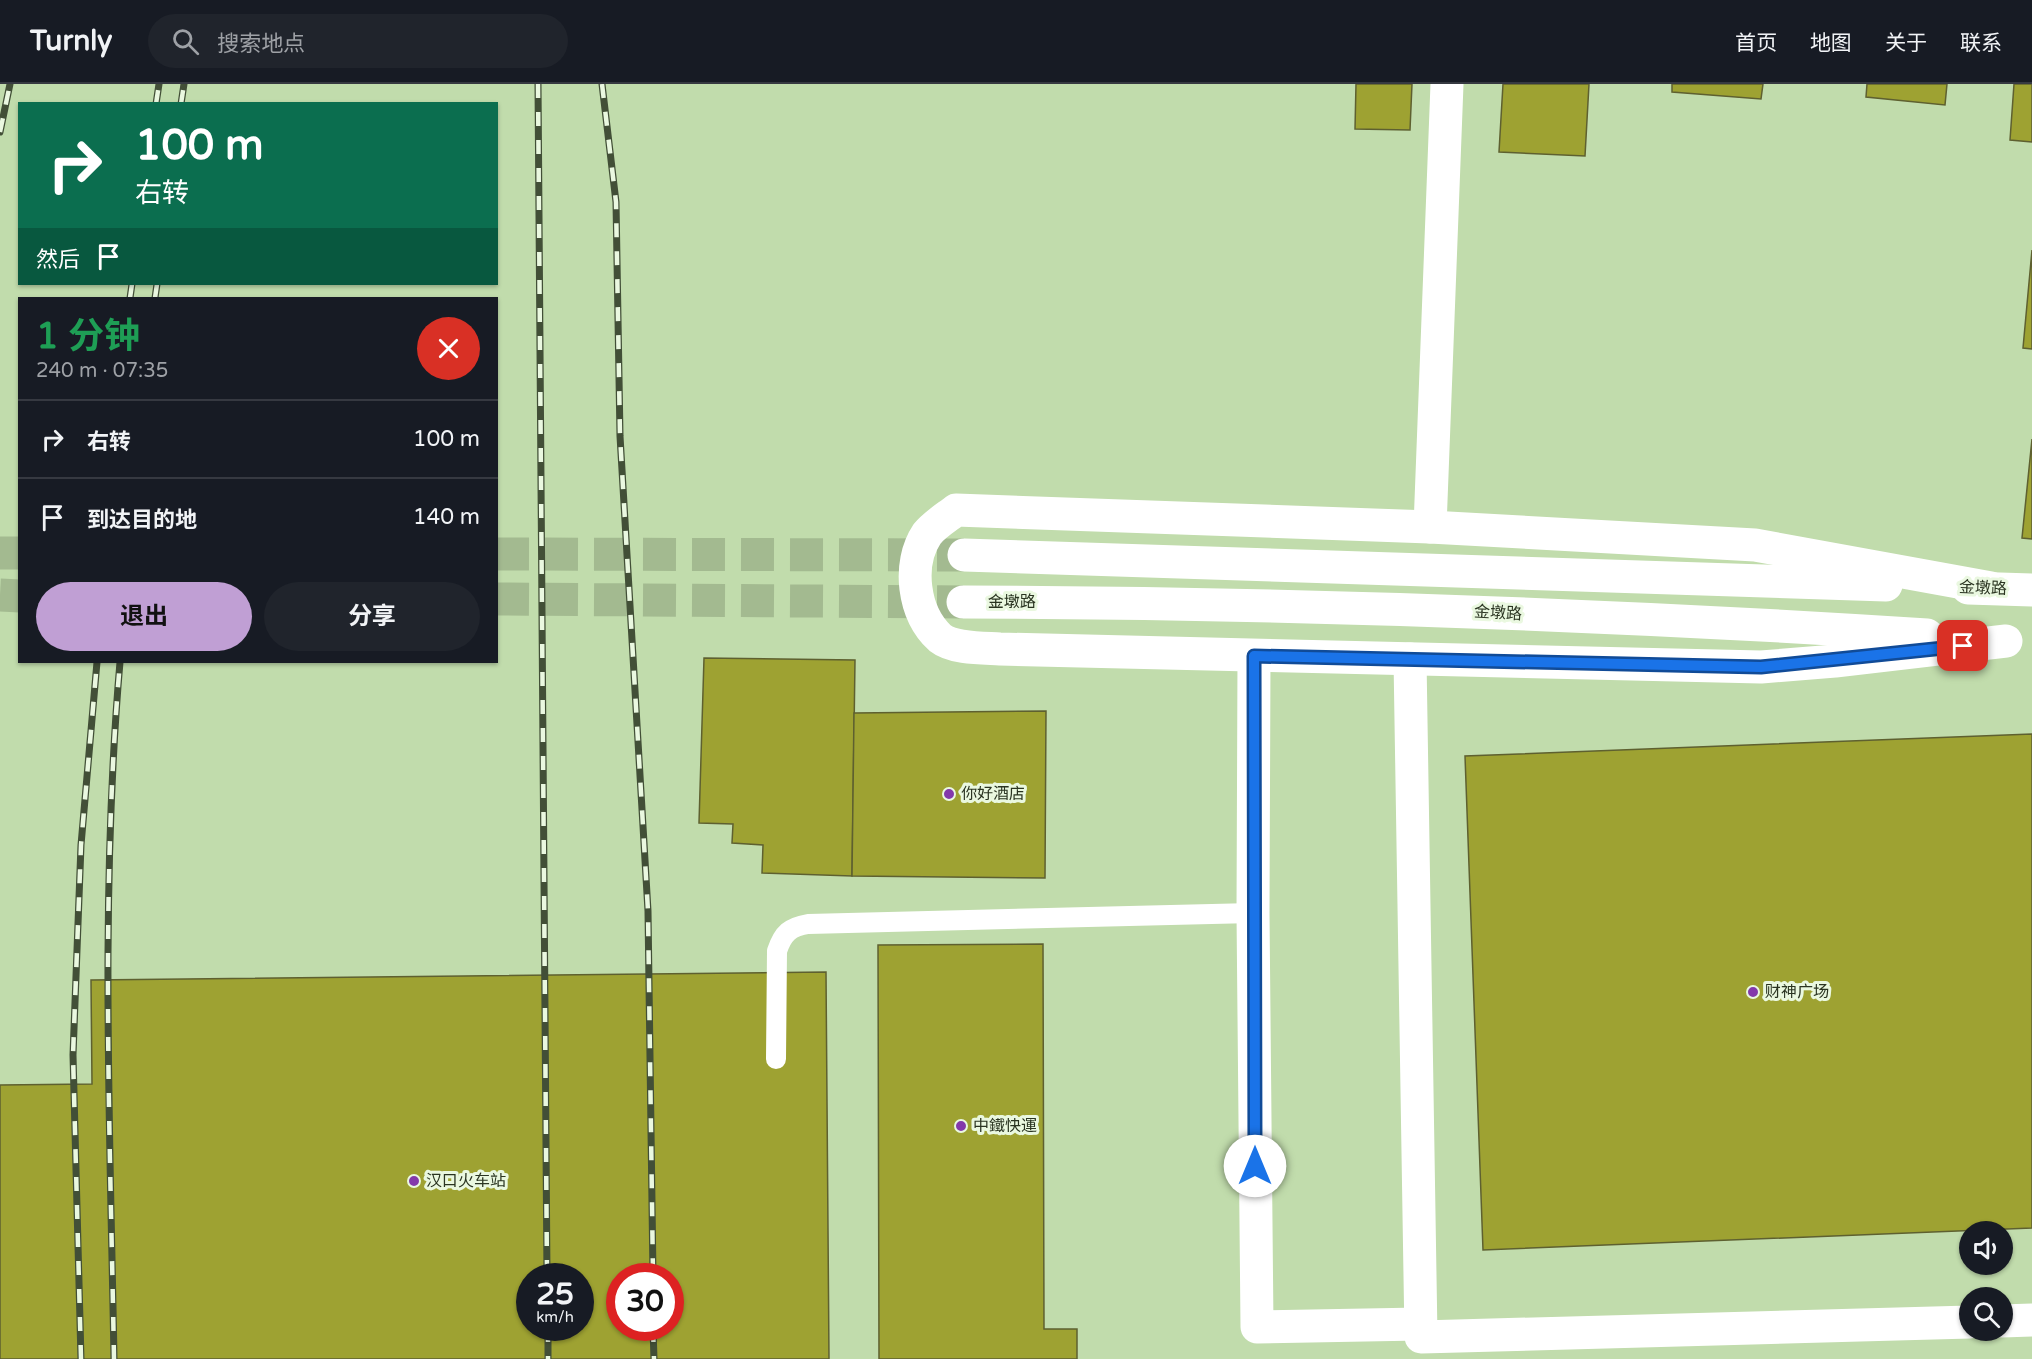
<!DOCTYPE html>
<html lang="zh">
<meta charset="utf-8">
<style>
body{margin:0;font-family:"Varela Round","Noto Sans SC",sans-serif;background:#20242c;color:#f1f3f6;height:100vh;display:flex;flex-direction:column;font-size:22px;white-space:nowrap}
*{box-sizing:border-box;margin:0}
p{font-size:20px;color:#9ea1a6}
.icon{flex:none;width:33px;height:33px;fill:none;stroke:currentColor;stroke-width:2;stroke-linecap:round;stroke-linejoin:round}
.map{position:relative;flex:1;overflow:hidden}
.sheet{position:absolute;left:18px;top:213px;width:480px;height:366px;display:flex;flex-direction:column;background:#171b24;border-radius:0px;box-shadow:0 2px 4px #0004}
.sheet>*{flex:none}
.hud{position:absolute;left:18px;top:18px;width:480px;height:183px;border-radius:0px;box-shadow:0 2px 4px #0004;background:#0b6e4f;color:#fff;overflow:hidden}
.fabs{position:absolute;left:1959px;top:1137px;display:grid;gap:12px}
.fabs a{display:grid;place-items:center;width:54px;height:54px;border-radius:50%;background:#171b24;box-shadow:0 2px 4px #0004;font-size:30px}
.speed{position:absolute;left:516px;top:1179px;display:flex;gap:12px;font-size:30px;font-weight:700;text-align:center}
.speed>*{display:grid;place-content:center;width:78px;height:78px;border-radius:50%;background:#171b24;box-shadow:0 2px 4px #0004;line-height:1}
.speed small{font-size:15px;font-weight:400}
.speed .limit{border:9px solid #d22;background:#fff;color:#111}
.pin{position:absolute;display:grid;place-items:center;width:51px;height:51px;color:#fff;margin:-26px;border-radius:12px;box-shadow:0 3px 9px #0006}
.me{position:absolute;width:66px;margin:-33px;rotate:0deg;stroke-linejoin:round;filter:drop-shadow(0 0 4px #0008)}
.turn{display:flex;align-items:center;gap:21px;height:126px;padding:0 18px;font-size:27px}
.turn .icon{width:78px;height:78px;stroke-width:2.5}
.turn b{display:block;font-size:42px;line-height:51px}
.then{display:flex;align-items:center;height:57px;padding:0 18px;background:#0003;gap:12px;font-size:22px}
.round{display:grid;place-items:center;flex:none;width:63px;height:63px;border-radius:32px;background:#20242c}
.head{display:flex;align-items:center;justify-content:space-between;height:102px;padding:0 18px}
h1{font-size:36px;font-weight:700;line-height:45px;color:#1e9e55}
.cta{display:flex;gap:12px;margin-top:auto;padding:12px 18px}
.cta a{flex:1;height:69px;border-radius:36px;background:#c09fd4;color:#111;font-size:24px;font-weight:700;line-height:69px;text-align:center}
.cta a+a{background:#20242c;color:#f1f3f6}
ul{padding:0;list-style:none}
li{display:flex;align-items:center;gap:18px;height:78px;padding:0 18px;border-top:2px solid #363941}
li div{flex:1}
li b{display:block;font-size:22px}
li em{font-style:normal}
header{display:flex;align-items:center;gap:36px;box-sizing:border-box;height:84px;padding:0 30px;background:#171b24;border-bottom:2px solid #363941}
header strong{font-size:28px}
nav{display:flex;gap:33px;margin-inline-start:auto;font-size:21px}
.search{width:420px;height:54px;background:#20242c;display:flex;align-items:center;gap:15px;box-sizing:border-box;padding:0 21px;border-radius:33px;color:#9ea1a6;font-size:22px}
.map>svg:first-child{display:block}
.building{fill:#9ea232;stroke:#5e6030;stroke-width:1.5;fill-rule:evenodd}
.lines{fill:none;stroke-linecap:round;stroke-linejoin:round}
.secondary-tunnel{stroke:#a3ba90;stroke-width:33;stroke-dasharray:33 16;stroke-linecap:butt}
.lane{stroke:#fff;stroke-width:20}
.street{stroke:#fff;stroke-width:33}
.secondary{stroke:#fff;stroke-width:33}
.rail-casing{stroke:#424f37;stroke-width:7}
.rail{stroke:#eaf8e0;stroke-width:4.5;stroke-dasharray:14;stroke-linecap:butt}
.route-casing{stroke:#114b97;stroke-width:15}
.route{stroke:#1a73e8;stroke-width:10}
.poi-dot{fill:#8339ab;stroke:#eaf8e0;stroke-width:2}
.labels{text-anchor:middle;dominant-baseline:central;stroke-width:6;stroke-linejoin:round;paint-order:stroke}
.street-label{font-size:16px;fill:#2a3421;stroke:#eaf8e0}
.poi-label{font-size:16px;fill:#2a3421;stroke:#eaf8e0;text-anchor:start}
</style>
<header>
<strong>Turnly</strong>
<div class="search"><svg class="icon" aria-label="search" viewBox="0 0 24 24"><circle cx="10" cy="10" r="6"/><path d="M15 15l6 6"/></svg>搜索地点</div>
<nav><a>首页</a><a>地图</a><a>关于</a><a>联系</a></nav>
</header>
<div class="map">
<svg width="2032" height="1275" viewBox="0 0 2032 1275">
<rect width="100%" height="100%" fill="#c1dcac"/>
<g class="building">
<polygon points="1356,0 1412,0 1410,46 1355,45"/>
<polygon points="1503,0 1589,0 1585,72 1499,68"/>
<polygon points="1672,0 1763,0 1761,15 1672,8"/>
<polygon points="1867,0 1947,0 1945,21 1866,13"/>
<polygon points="2014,0 2032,0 2032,58 2010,56"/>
<polygon points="2032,166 2032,265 2023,264"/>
<polygon points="2032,355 2032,455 2022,454"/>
<polygon points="704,574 855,576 852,792 762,789 763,761 732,759 733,740 699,739"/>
<polygon points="1046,627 1045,794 852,792 854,629"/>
<polygon points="2032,650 2032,1144 1483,1166 1465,672"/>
<polygon points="1043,860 1044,1245 1077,1245 1077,1275 879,1275 878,861"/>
<path d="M826 888 829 1275H0V1001L92 1000 91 896ZM530 1192H580V1244H530ZM620 1192H670V1244H620Z"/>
</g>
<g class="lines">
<g class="secondary-tunnel">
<polyline points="0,469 20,469"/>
<polyline points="496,470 964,471"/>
<polyline points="0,511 20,512"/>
<polyline points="496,515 963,518"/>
</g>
<path class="lane" d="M776 975 777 867C783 849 790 843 808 840L1253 829"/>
<g class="street">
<polyline points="1430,443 1447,0"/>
<polyline points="1254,572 1253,829 1257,1243 1420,1240"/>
<polyline points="1410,575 1421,1253 1970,1238"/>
<polyline points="2002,1237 2032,1236"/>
</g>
<g class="secondary">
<polyline points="964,471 1886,501"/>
<polyline points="1968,504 2032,506"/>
<path d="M1991 504 1755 461 1430 443 956 426C947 433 934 441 927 450 907 480 913 529 940 554 954 565 983 564 1000 565L1761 583 1835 577 2006 557"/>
<path d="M963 518C1285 519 1606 530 1927 551"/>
</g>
<defs>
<g id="rail">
<polyline points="538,0 547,1192"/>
<polyline points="602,0 616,118 620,352 648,827 653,1192"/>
<polyline points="156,20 159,0"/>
<polyline points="181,20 184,0"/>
<polyline points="0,48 10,0"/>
<polyline points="130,214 132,200"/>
<polyline points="155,214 157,200"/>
<polyline points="548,1244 548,1275"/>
<polyline points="653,1244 654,1275"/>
<polyline points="81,1275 73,971 81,761 97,578"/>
<path d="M114 1275C110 1043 100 809 120 578"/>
</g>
</defs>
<use href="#rail" class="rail-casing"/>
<use href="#rail" class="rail"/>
</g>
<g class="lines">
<defs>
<polyline id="route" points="1255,1082 1254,572 1761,583 1963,562"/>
</defs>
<use href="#route" class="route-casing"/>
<use href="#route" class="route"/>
</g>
<g class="poi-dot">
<circle cx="949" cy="710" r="6"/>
<circle cx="1753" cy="908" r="6"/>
<circle cx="961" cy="1042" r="6"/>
<circle cx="414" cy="1097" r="6"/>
</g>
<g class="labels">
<g class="street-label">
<text transform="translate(1983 504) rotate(2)">金墩路</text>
<text x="1012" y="518">金墩路</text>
<text transform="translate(1498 529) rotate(3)">金墩路</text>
</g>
<g class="poi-label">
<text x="961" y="710">你好酒店</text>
<text x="1765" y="908">财神广场</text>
<text x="973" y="1042">中鐵快運</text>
<text x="426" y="1097">汉口火车站</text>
</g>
</g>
</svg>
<div class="fabs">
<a><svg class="icon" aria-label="sound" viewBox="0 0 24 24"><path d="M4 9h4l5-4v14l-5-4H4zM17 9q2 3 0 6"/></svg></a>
<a><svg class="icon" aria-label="search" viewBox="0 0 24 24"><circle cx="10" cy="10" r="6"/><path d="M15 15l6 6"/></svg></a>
</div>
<div class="speed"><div>25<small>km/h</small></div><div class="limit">30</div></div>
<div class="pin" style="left:1963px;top:562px;background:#d93025"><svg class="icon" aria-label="arrive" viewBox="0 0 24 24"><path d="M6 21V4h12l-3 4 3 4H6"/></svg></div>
<svg class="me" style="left:1255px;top:1082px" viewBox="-20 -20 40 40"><circle r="19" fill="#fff"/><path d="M0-13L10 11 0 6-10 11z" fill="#1a73e8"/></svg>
<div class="hud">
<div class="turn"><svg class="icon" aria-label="right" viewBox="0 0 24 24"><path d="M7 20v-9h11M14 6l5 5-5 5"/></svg><div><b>100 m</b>右转</div></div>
<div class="then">然后<svg class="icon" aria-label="arrive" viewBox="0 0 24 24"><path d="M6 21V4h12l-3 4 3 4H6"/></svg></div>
</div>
<section class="sheet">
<div class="head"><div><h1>1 分钟</h1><p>240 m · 07:35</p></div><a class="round" style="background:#d93025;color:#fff"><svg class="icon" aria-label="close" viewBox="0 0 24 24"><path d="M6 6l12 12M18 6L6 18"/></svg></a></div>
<ul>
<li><svg class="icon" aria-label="right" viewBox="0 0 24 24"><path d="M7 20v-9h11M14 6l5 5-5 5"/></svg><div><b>右转</b></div><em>100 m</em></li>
<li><svg class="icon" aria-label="arrive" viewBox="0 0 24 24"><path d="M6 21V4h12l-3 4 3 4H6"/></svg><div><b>到达目的地</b></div><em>140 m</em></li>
</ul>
<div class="cta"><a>退出</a><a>分享</a></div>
</section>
</div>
